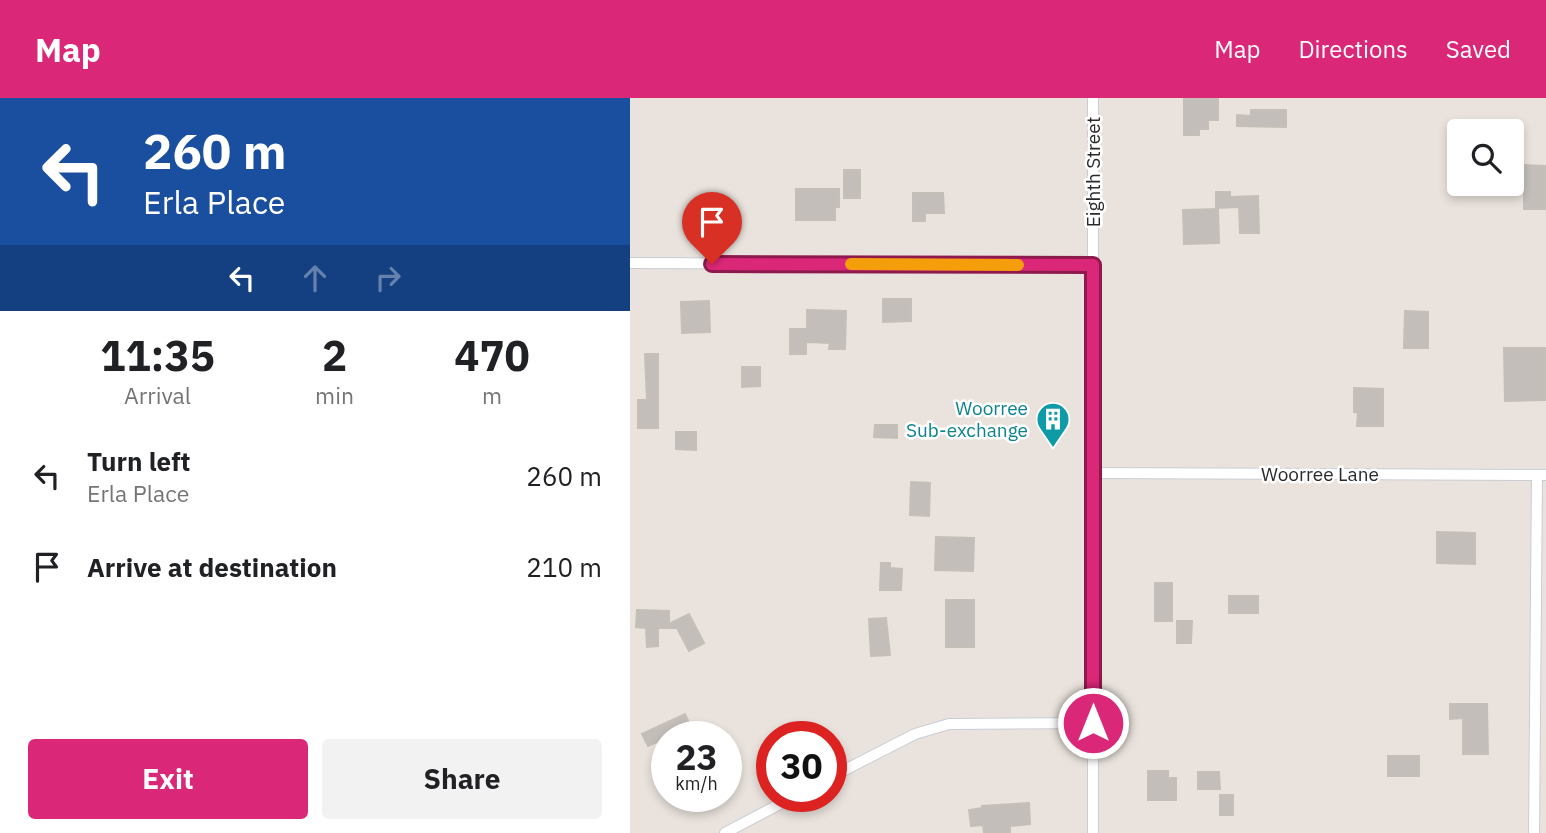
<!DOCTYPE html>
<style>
body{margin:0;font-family:"IBM Plex Sans",sans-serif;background:#f2f2f2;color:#202124;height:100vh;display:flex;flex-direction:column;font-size:26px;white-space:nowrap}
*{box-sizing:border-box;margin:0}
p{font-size:23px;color:#757577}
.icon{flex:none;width:38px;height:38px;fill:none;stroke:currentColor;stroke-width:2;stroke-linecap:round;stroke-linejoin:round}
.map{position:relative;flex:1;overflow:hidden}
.drawer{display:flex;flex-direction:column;background:#fff;width:630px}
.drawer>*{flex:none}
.top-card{background:#1a4fa0;color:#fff;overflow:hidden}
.fabs{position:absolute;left:817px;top:21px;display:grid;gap:14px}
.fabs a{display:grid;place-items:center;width:77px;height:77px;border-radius:7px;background:#fff;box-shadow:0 4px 10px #0003;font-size:35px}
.speed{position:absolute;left:21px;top:623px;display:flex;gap:14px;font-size:35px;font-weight:700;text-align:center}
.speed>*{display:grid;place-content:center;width:91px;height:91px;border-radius:50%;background:#fff;box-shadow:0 4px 10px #0003;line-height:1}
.speed small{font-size:18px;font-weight:400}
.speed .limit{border:10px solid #d22;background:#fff;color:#111}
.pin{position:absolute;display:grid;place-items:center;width:60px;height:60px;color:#fff;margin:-72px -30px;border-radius:50% 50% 50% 0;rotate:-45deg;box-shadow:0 0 7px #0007}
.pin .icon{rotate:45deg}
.me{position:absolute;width:77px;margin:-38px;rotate:0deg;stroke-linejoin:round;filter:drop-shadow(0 0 5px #0008)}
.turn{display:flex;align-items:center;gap:24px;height:147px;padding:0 28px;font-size:32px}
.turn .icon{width:91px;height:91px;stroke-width:2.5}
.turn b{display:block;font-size:49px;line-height:60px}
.lanes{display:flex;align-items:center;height:66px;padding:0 28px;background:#0003;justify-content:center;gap:35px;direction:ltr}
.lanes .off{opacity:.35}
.eta{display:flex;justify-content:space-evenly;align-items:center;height:119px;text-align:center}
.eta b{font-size:42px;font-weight:800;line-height:49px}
.primary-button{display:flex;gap:14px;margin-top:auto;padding:14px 28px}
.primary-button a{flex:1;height:80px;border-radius:7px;background:#db2777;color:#fff;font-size:28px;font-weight:800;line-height:80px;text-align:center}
.primary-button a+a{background:#f2f2f2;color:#202124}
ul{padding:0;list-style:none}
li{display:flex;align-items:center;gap:21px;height:91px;padding:0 28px}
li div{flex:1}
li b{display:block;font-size:26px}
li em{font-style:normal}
header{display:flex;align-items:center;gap:42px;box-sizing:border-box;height:98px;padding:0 35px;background:#db2777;color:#fff}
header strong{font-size:33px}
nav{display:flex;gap:38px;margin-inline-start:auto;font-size:24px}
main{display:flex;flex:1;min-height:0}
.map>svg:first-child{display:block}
.building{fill:#c3beb9;stroke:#c5bfb7;stroke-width:2}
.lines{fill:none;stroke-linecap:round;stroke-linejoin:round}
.minor-casing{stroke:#c9cdd6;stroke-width:12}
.minor{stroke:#fff;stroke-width:10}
.route-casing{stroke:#8e194d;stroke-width:18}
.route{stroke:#db2777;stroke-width:12}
.slow{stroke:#f59e0b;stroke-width:12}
.labels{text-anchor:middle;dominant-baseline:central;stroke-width:5;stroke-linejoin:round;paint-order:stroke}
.street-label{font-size:19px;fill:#2a2a2a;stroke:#fff}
.culture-label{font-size:19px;fill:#0d838f;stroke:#fff;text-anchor:end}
</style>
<header>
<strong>Map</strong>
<nav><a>Map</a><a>Directions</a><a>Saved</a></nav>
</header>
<main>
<section class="drawer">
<div class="top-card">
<div class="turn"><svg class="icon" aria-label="left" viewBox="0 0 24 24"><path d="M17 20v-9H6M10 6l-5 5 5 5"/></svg><div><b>260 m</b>Erla Place</div></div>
<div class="lanes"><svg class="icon" aria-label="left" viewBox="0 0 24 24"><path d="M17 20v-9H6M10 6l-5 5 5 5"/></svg><svg class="icon off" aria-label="ahead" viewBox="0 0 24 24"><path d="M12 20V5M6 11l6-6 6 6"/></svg><svg class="icon off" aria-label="right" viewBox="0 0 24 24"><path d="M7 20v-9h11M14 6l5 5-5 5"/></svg></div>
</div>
<div class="eta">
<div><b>11:35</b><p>Arrival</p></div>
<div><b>2</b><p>min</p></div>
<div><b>470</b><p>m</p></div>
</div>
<ul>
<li><svg class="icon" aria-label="left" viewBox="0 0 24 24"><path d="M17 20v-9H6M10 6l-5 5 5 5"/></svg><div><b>Turn left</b><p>Erla Place</p></div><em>260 m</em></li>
<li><svg class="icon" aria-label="arrive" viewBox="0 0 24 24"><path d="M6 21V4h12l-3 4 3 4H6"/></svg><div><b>Arrive at destination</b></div><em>210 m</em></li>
</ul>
<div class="primary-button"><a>Exit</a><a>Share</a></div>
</section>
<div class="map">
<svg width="916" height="735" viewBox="0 0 916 735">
<rect width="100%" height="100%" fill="#eae3dd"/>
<g class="building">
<polygon points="554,0 588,0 588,22 578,22 578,31 569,31 569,37 554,37"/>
<polygon points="621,12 656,12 656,29 607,28 607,17 621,18"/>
<polygon points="894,67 916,68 916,111 894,111"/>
<rect x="214" y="72" width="16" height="28"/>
<polygon points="166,91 209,91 209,109 205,109 205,122 166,122"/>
<polygon points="586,94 600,94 600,99 628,98 629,135 610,135 609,109 586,110"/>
<polygon points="283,95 313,95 314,115 295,115 295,123 283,123"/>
<polygon points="588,111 589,145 554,146 553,112"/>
<polygon points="253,201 281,201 281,223 253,224"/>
<polygon points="79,203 80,234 52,235 51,204"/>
<polygon points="177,212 216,213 215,251 199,251 200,245 176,244 176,256 160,256 160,231 177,231"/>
<polygon points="775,213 798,214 798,250 774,250"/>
<polygon points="874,250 916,250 916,302 875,303"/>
<polygon points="15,256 28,256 28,330 8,330 8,302 17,302"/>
<polygon points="112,269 130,269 130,288 112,289"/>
<polygon points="724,290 753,291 753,328 727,328 728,315 724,314"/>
<polygon points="245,327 267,327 267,340 244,339"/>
<polygon points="46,334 66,334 66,352 46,351"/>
<polygon points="281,384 300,385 299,418 280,417"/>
<polygon points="807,434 845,435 845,466 807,465"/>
<polygon points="306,439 344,440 343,473 305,472"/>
<polygon points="251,465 260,465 260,470 272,471 271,492 250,492"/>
<rect x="525" y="485" width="17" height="38"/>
<rect x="599" y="498" width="29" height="17"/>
<rect x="316" y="502" width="28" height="47"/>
<polygon points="7,512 39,513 39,526 59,516 74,545 59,553 47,530 28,530 28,548 17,549 16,530 6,529"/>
<polygon points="256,520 260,557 241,558 239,521"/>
<polygon points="547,523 562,523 561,545 547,545"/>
<polygon points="820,606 857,606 858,656 833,656 833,620 820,621"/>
<polygon points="55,616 65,639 37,639 37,660 29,643 18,648 12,636"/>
<rect x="758" y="658" width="31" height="20"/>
<polygon points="518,673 538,673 538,680 546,680 546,702 518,702"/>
<polygon points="568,674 589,674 590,691 568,691"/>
<rect x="590" y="697" width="13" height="20"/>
<polygon points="399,705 400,726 380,728 380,735 354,735 353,727 341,728 339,712 352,710 352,708"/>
</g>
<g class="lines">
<defs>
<g id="minor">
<polyline points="0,165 463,167"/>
<polyline points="463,375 916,377"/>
<polyline points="201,679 285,636 319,626 463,625"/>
<polyline points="95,735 165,698"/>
<polyline points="463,735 463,0"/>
<polyline points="904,735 907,377"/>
</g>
</defs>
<use href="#minor" class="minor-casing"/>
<use href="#minor" class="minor"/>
</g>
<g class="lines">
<defs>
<polyline id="route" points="82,166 463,167 463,625"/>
</defs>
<use href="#route" class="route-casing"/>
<use href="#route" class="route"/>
<polyline class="slow" points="221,166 388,167"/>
</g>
<defs>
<symbol id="building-pin" viewBox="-11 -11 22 30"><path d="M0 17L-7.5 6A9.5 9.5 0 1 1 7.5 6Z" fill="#0f9aa8" stroke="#fff"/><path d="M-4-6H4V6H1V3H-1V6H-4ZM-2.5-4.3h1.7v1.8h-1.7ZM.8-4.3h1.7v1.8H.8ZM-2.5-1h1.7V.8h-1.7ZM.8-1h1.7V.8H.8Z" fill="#fff"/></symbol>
</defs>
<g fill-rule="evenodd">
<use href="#building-pin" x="404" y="302" width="38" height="52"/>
</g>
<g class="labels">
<g class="street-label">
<text transform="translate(463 74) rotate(-90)">Eighth Street</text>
<text x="690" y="376">Woorree Lane</text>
</g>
<g class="culture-label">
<text x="398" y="310">Woorree<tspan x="398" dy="22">Sub-exchange</tspan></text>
</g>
</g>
</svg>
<div class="fabs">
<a><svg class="icon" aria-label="search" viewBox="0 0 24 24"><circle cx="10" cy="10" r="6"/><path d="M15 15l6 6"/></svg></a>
</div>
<div class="speed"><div>23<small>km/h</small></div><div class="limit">30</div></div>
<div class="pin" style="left:82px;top:166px;background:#d93025"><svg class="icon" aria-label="arrive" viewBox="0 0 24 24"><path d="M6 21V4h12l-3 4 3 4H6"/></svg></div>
<svg class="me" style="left:463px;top:625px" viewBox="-20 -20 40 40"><circle r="17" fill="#db2777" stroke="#fff" stroke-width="3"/><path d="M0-11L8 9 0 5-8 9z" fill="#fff"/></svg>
</div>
</main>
